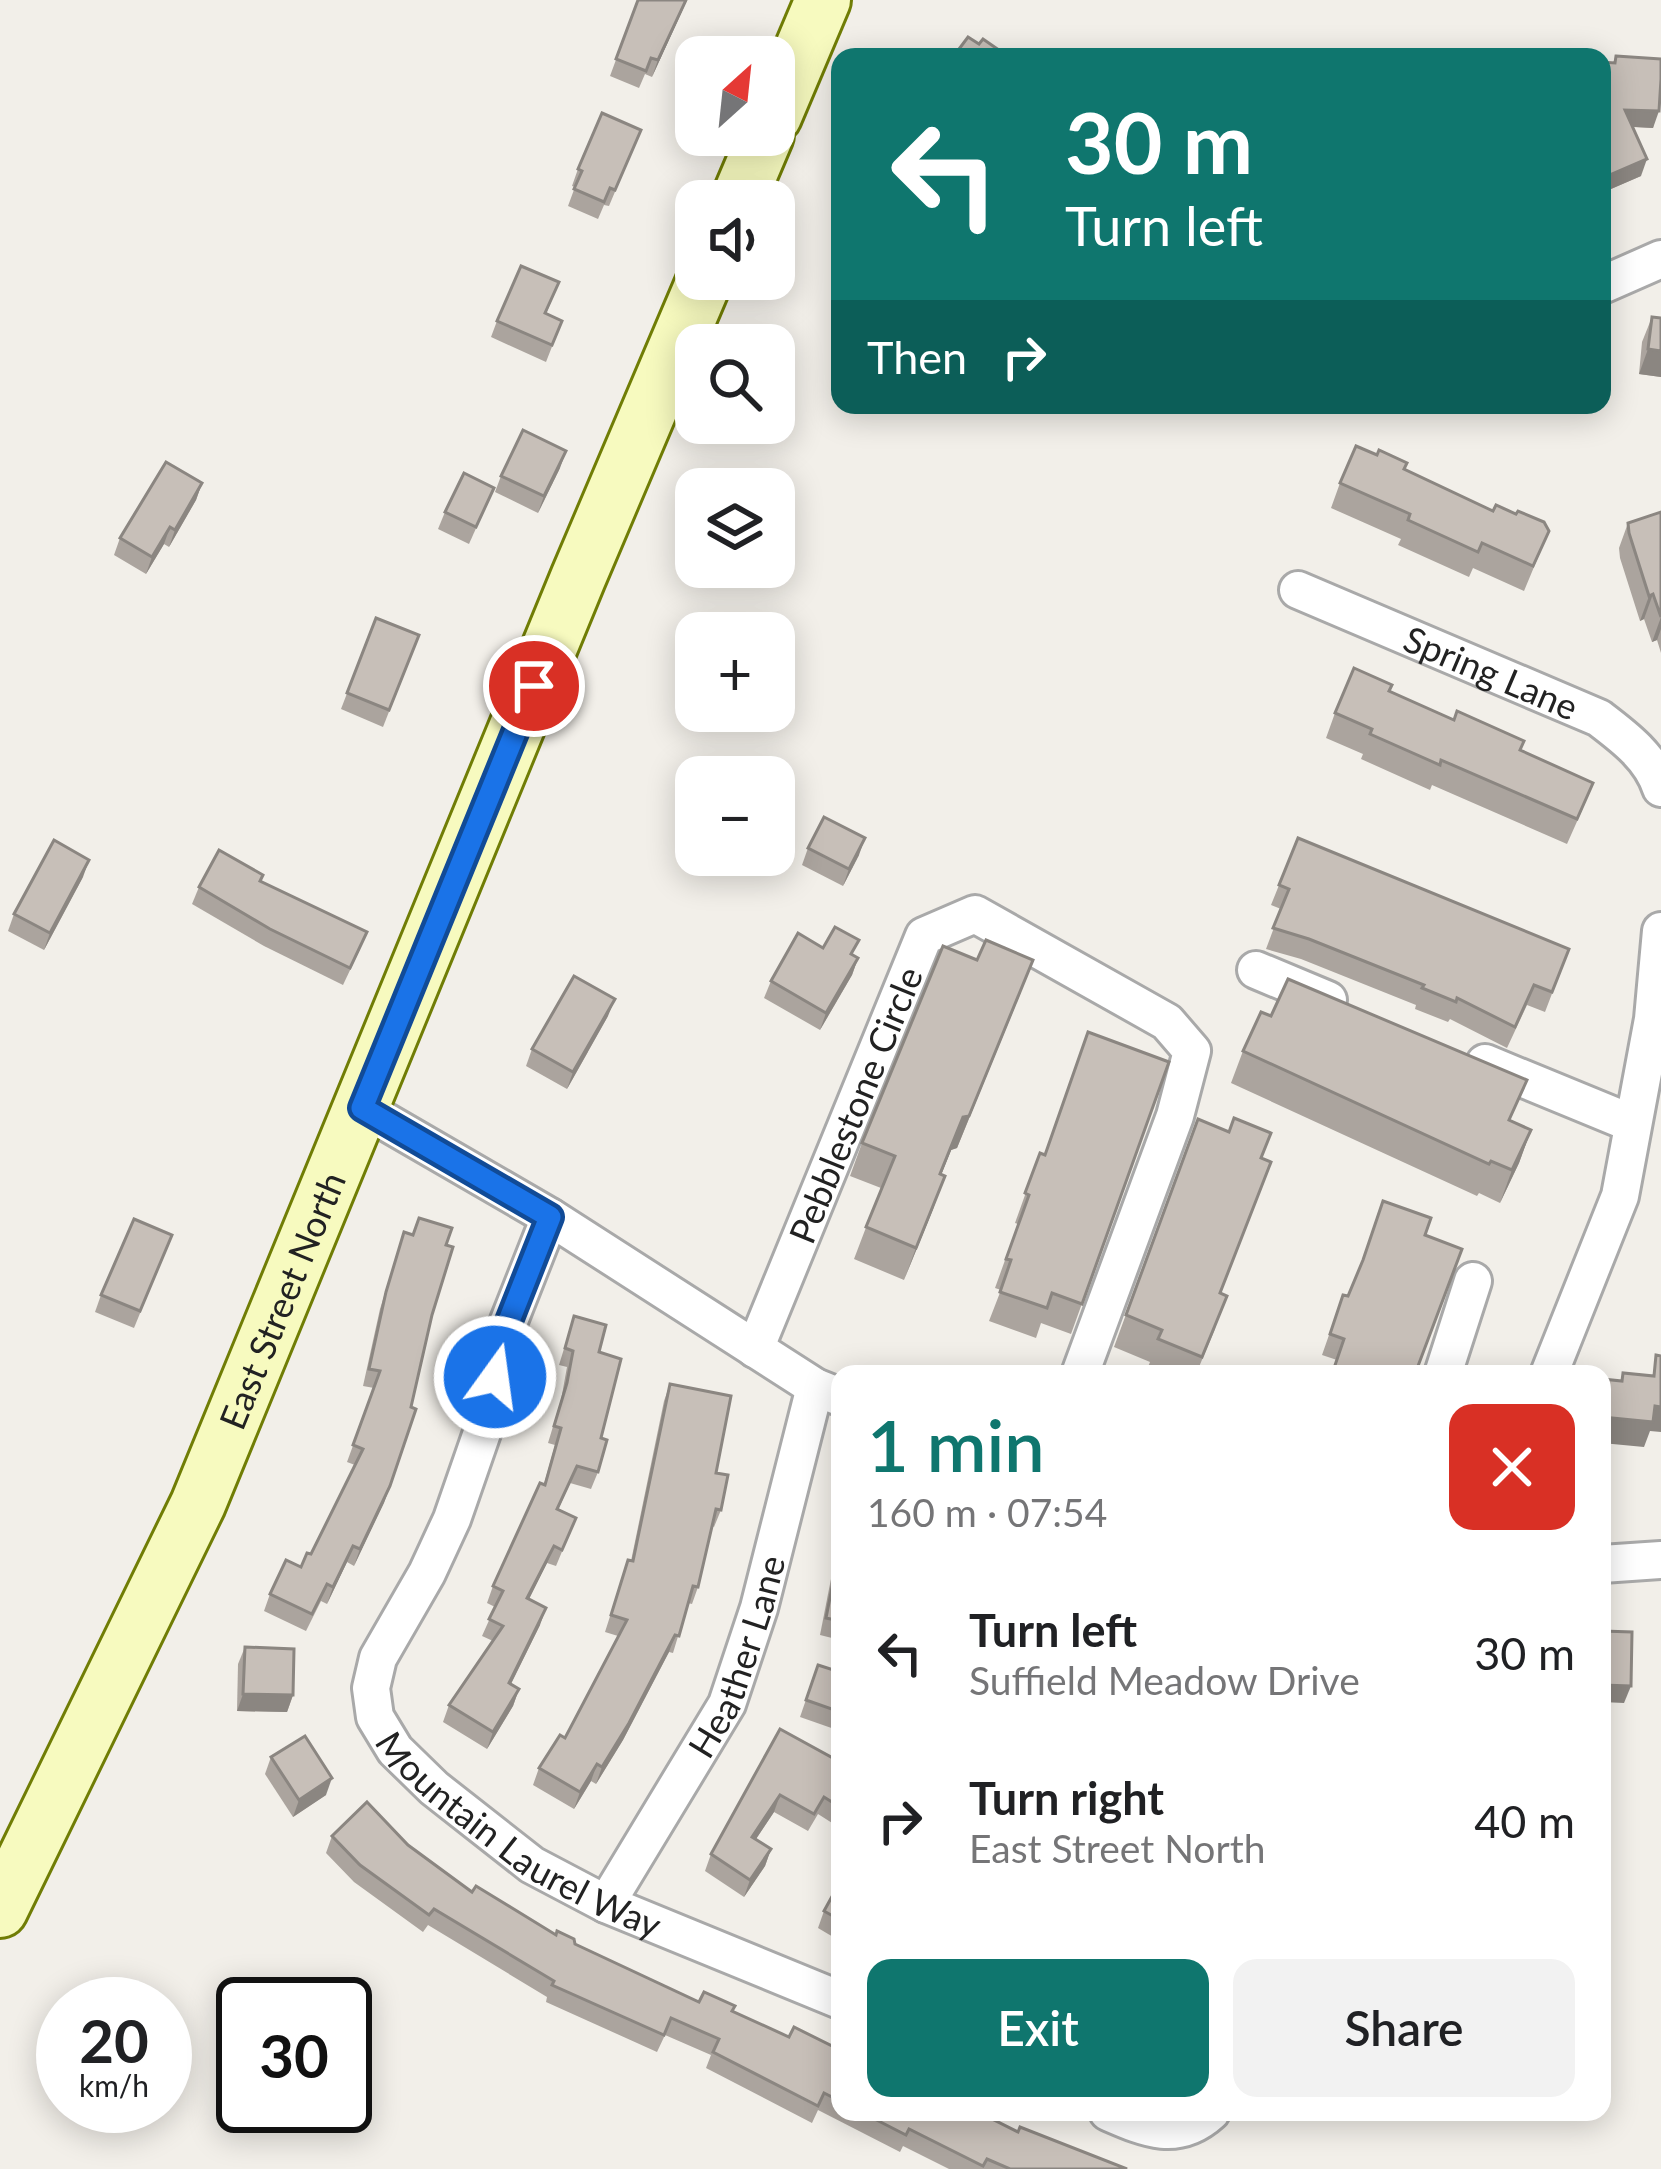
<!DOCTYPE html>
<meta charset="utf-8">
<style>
body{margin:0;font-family:Lato,sans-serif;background:#f2f2f2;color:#202124;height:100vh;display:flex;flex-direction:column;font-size:45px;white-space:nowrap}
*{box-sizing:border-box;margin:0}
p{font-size:39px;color:#757577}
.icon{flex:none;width:66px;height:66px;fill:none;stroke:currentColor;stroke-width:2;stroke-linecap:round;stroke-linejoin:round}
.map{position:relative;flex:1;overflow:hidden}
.panel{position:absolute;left:831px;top:1365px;width:780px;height:756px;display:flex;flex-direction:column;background:#fff;border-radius:24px;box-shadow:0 6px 30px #0003}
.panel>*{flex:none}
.top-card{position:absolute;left:831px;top:48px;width:780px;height:366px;border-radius:24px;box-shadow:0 6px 30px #0003;background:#0f766e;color:#fff;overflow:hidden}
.needle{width:78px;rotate:27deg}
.tools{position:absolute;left:675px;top:36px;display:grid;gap:24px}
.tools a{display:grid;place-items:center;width:120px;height:120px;border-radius:24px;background:#fff;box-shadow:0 6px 30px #0003;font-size:60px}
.speed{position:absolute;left:36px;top:1977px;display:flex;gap:24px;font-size:60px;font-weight:700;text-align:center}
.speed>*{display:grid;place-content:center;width:156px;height:156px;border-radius:50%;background:#fff;box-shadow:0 6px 30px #0003;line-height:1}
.speed small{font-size:30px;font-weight:400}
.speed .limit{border:6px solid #111;border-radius:18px;background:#fff;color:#111}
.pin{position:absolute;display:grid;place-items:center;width:102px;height:102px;color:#fff;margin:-51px;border:6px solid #fff;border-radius:50%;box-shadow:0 3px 12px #0007}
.me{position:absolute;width:132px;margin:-66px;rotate:14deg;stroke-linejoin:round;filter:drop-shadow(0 0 9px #0008)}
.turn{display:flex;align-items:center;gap:42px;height:252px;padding:0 36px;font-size:54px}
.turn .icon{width:156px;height:156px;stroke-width:2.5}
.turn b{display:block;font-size:84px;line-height:102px}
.then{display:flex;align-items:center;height:114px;padding:0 36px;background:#0003;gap:24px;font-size:45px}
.round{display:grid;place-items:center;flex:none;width:126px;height:126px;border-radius:24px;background:#f2f2f2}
.summary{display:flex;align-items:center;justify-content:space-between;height:204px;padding:0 36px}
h1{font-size:72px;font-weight:600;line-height:90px;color:#0f766e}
.button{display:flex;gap:24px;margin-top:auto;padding:24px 36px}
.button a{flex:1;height:138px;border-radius:24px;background:#0f766e;color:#fff;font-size:48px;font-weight:600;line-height:138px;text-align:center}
.button a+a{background:#f2f2f2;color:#202124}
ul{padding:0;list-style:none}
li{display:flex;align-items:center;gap:36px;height:168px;padding:0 36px}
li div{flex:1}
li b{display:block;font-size:45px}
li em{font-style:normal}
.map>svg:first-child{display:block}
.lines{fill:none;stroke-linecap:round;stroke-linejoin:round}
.minor-casing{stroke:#a9a9a9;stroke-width:42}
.secondary-casing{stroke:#707d05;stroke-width:60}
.minor{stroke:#fff;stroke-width:36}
.secondary{stroke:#f7fabf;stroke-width:54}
.wall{fill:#aba49e}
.shaded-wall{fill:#8b8681}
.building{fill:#c7bfb8;stroke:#8b8681;stroke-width:3}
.route-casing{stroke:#114b97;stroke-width:30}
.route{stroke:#1a73e8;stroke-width:21}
.labels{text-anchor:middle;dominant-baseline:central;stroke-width:9;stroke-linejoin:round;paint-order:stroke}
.street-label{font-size:36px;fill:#222;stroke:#fff}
</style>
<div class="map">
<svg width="1661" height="2169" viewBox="0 0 1661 2169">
<rect width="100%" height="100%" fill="#f2efe9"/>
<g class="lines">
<defs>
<g id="minor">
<polyline points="1602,285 1661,259"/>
<path id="s1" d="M1298 590 1599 718C1624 737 1651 757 1661 788"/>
<polyline points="1256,970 1328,1000"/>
<polyline points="1485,1063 1631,1123"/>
<polyline points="362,1108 550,1217 815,1387 840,1397"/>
<path id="s2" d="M550 1217 505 1331 485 1424 452 1519 427 1573 378 1658 371 1688 375 1717 395 1750 434 1788 532 1865 606 1904 840 2000"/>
<path id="s3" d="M755 1349 924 936 975 914 1167 1022 1192 1051 1175 1116 1080 1374"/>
<polyline points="1443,1374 1473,1281"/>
<polyline points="1549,1374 1620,1196 1653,1019 1661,931"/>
<polyline points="1602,1564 1661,1560"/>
<path id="s4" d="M606 1904 727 1704 759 1608 815 1387"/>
<path d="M1108 2112C1145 2128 1177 2143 1211 2112"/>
</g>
<g id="secondary">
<polyline points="774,116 823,0"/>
<polyline points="738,201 766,135"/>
<path id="s5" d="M0 1910 198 1504 578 578 705 279"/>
</g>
</defs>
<use href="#minor" class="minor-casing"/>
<use href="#secondary" class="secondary-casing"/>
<use href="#minor" class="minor"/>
<use href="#secondary" class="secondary"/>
</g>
<g class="wall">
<polygon points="638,0 687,0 652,77 645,74 639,88 610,76"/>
<polygon points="1616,56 1661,59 1661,100 1660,99 1653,128 1633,127 1641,176 1604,192 1602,187 1602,62 1613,63"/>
<polygon points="641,130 609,206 604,205 598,219 568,206 575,187 572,186 578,169"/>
<polygon points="559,282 546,314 562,321 546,362 491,337 497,321"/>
<polygon points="1652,317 1661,318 1661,377 1639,374 1642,342"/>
<polygon points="560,468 538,513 495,492 501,476"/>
<polygon points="1405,469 1493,511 1549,531 1524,591 1473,568 1469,577 1398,545 1401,539 1331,508 1340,483"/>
<polygon points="202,483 196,500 169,547 164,544 146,574 114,555 120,538"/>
<polygon points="494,488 469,544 438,529 445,512"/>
<polygon points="1661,512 1661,653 1657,640 1652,642 1644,619 1640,621 1620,558 1619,548 1628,523"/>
<polygon points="376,618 419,635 383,727 341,709"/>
<polygon points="1389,691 1520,750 1583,808 1567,844 1432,785 1430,790 1361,759 1363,754 1326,738 1335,713"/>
<polygon points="1298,838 1569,949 1545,1012 1527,1005 1507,1048 1450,1019 1448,1022 1415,1009 1416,1005 1301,959 1266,949 1281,909 1271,905"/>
<polygon points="808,848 859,855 843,886 802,865"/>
<polygon points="83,877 44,950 8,931 14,914"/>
<polygon points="261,881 360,949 343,985 264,946 192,904 199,887"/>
<polygon points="823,948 858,958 852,975 820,1030 764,998 771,981"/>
<polygon points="1021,992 957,1148 951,1150 941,1175 933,1209 904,1280 854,1259 881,1188 850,1176 862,1143"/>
<polygon points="608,1016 567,1089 526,1066 532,1049"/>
<polygon points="1243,1051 1511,1121 1531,1130 1519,1163 1500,1203 1479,1193 1477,1196 1231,1083"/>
<polygon points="1169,1062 1071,1334 1041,1323 1036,1338 989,1321 1001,1290 995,1288 1018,1224 1015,1223 1040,1153 1044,1155"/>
<polygon points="1198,1119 1262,1159 1221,1293 1215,1329 1196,1374 1151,1374 1146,1372 1150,1362 1114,1347"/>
<polygon points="419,1218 446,1245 432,1315 390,1486 354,1566 347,1562 327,1604 321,1601 306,1631 264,1611 270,1594 301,1567 311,1554 355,1465 347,1462 374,1388 363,1386 380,1309 404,1232 412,1235"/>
<polygon points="1431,1218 1337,1360 1322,1355 1343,1295 1348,1296"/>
<polygon points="172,1235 134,1328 95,1312 101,1295"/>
<polygon points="574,1316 599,1352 601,1438 598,1472 591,1489 570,1483 558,1510 576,1518 556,1566 547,1563 529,1599 540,1625 511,1684 519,1689 513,1706 487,1749 443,1722 449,1705 493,1641 482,1636 495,1607 487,1603 493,1586 544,1484 555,1445 548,1443 561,1400 567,1367 559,1365"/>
<polygon points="670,1384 716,1473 721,1510 714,1527 712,1526 698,1587 692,1604 688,1603 673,1653 669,1652 623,1740 596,1784 591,1781 574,1809 533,1785 539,1768 565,1738 618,1636 605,1632 628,1560 631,1561 664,1401"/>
<polygon points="840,1533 840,1640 820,1635"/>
<polygon points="245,1647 293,1695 287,1712 237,1711 238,1664"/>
<polygon points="818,1665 840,1672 840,1731 800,1717"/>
<polygon points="780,1729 840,1762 840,1828 818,1814 808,1831 774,1812 756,1839 771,1849 765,1866 744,1897 705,1871 711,1854"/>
<polygon points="271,1757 326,1795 293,1817 265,1774"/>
<polygon points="332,1836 408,1845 472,1892 626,1969 699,2002 733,2011 789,2037 840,2050 840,2112 978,2112 1018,2132 1127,2169 949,2169 903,2146 900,2152 818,2110 812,2123 706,2068 711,2055 665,2035 657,2052 546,2002 547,1997 428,1925 423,1932 354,1882 326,1853"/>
<polygon points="840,1882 840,1941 818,1928 824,1911"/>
</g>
<g class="shaded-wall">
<polygon points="686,0 687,0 652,77 658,60"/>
<polygon points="1625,110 1659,111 1653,128 1619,126"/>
<polygon points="1647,159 1641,176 1604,192 1610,175"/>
<polygon points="1648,349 1661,351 1661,377 1639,374"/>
<polygon points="566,451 560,468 538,513 544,496"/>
<polygon points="202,483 196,500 169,547 175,530"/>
<polygon points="170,527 164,544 146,574 152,557"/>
<polygon points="1653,594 1644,619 1640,621 1649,596"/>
<polygon points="1661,617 1661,629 1657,640 1652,642"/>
<polygon points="865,838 859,855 843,886 849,869"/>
<polygon points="89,860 83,877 44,950 50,933"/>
<polygon points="858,958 852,975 820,1030 826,1013"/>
<polygon points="1033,960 957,1148 951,1150 928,1207 963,1117"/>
<polygon points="615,999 608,1016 567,1089 573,1072"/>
<polygon points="1531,1130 1519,1163 1500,1203 1512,1170"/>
<polygon points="945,1176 933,1209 904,1280 916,1248"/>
<polygon points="1655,1406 1661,1407 1661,1432 1650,1431 1644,1447 1602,1443 1602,1417"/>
<polygon points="390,1486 384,1503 354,1566 360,1549"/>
<polygon points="353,1546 347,1562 327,1604 333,1587"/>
<polygon points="554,1546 547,1563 521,1615 527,1598"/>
<polygon points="546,1608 540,1625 503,1700 509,1683"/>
<polygon points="675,1635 669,1652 623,1740 596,1784 602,1767"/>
<polygon points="1602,1685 1631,1686 1624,1703 1602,1702"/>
<polygon points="519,1689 513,1706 487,1749 493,1732"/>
<polygon points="243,1694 293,1695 287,1712 237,1711"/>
<polygon points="597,1764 591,1781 574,1809 580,1792"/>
<polygon points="332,1778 326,1795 293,1817 299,1800"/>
<polygon points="780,1795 774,1812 746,1854 752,1837"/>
<polygon points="771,1849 765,1866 744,1897 750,1880"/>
</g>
<g class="building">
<polygon points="638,0 686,0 658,60 651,58 646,71 616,59"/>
<polygon points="968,37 979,44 983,39 1009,57 953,57"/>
<polygon points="1616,56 1661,59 1661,79 1659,111 1625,110 1647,159 1610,175 1602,156 1602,62 1615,63"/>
<polygon points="602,113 641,130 615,190 610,188 604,202 574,189 582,171 578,169"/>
<polygon points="521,266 559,282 545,313 562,321 552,345 497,321"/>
<polygon points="1652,317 1661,318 1661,351 1648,349"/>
<polygon points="523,430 566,451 544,496 501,476"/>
<polygon points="1356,446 1377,455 1379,450 1407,463 1404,469 1493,511 1496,505 1516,514 1518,511 1544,522 1549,531 1533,566 1482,543 1478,552 1408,520 1410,514 1340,483"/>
<polygon points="166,462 202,483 175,530 170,527 152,557 120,538"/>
<polygon points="464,473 494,488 476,527 445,512"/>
<polygon points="1661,512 1661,617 1653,594 1649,596 1629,533 1628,523"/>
<polygon points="376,618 419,635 389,710 347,693"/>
<polygon points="1354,668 1392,685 1389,691 1454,720 1457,711 1524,741 1520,750 1593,783 1577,819 1441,760 1440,765 1370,734 1372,729 1335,713"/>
<polygon points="824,817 865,838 849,869 808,848"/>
<polygon points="1298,838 1569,949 1552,992 1534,985 1515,1027 1457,998 1456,1002 1422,988 1424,985 1309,939 1273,928 1289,889 1279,885"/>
<polygon points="54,840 89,860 50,933 14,914"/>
<polygon points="219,850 263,875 260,881 367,932 350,968 270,929 199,887"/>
<polygon points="835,927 859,940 851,954 858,958 826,1013 771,981 798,933 823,948"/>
<polygon points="986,940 1033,960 969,1116 963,1117 940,1174 945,1176 916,1248 866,1227 895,1156 862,1143 943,946 977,960"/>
<polygon points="574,976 615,999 573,1072 532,1049"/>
<polygon points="1288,979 1527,1080 1509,1120 1531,1130 1512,1170 1491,1161 1489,1164 1243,1051 1261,1012 1271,1016"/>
<polygon points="1088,1032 1169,1062 1082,1304 1052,1293 1047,1308 1000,1292 1011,1260 1006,1259 1029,1195 1025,1193 1040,1153 1045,1155"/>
<polygon points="1234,1118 1271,1133 1261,1158 1271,1162 1220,1293 1227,1296 1202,1357 1158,1339 1162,1330 1126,1315 1198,1119 1229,1132"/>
<polygon points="1383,1201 1431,1218 1425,1235 1462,1249 1415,1374 1332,1374 1344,1339 1330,1334 1343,1295 1348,1296 1363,1260"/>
<polygon points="419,1218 452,1228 446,1245 453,1247 432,1315 411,1407 416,1409 390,1486 360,1549 353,1546 333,1587 327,1584 312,1614 270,1594 286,1560 301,1567 307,1553 311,1554 363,1449 353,1445 380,1371 369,1369 386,1292 404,1232 413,1235"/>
<polygon points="134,1219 172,1235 140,1311 101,1295"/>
<polygon points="574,1316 606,1325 599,1352 621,1359 601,1438 607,1440 598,1472 577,1466 557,1509 576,1518 562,1550 554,1546 527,1598 546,1608 509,1683 519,1689 493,1732 449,1705 503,1626 489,1619 503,1591 493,1586 540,1483 545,1485 561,1428 554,1426 567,1383 573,1351 565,1348"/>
<polygon points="1656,1355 1661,1356 1661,1407 1655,1406 1653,1422 1602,1417 1602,1379 1622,1381 1623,1373 1654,1376"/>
<polygon points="670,1384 731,1396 716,1473 728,1475 721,1510 716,1509 698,1587 693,1586 679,1636 675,1635 629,1723 602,1767 597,1764 580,1792 539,1768 560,1735 565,1738 627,1620 611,1615 628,1560 633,1561"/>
<polygon points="840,1547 840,1621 826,1618"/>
<polygon points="1602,1631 1632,1632 1631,1686 1602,1685"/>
<polygon points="245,1647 294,1649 293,1695 243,1694"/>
<polygon points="818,1665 840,1672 840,1712 806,1700"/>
<polygon points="780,1729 840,1762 840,1807 824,1797 814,1814 780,1795 752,1837 771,1849 750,1880 711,1854"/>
<polygon points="305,1736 332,1778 299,1800 271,1757"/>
<polygon points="367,1802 408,1845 472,1892 476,1886 556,1935 557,1931 574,1939 575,1944 699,2002 704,1992 735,2006 732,2011 789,2037 794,2027 840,2050 840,2101 824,2093 818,2106 713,2052 719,2039 671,2018 664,2035 552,1985 554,1981 434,1909 429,1915 360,1865 332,1836"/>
<polygon points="840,1882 840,1920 824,1911"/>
<polygon points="861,2112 978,2112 1018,2132 1020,2127 1127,2169 1010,2169 987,2159 983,2166 909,2129 906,2135"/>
</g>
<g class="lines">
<defs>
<polyline id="route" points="495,1377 505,1331 550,1217 362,1108 534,686"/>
</defs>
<use href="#route" class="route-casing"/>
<use href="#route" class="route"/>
</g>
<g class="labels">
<g class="street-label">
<text stroke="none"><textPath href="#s1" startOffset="210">Spring Lane</textPath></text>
<text stroke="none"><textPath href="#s3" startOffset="264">Pebblestone Circle</textPath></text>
<text stroke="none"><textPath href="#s5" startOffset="672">East Street North</textPath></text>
<text stroke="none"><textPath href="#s4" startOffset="282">Heather Lane</textPath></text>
<text stroke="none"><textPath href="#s2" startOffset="726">Mountain Laurel Way</textPath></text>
</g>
</g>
</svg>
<div class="tools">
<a><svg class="needle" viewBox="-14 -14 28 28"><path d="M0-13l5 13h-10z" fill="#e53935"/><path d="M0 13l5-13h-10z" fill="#757577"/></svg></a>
<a><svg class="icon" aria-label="sound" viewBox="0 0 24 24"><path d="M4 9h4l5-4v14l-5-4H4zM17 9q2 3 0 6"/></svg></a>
<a><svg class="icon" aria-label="search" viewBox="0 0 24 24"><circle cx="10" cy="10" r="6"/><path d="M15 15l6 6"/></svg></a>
<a><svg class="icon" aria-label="layers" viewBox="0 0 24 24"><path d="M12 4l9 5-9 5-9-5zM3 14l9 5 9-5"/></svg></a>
<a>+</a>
<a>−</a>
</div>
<div class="speed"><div>20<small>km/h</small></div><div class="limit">30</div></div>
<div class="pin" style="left:534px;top:686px;background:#d93025"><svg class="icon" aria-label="arrive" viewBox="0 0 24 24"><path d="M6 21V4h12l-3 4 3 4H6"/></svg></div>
<svg class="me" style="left:495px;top:1377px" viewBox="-20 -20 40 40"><circle r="17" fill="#1a73e8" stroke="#fff" stroke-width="3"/><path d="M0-11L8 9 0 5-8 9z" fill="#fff"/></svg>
<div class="top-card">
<div class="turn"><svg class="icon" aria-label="left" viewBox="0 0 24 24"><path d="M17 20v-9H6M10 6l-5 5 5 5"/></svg><div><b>30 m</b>Turn left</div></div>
<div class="then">Then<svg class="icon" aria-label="right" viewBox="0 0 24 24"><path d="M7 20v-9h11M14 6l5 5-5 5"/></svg></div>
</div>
<section class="panel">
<div class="summary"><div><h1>1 min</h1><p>160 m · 07:54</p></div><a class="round" style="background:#d93025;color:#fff"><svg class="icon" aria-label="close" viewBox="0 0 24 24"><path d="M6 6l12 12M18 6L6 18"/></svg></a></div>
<ul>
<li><svg class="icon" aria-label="left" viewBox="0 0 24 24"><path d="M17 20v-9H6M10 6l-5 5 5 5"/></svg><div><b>Turn left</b><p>Suffield Meadow Drive</p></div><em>30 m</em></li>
<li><svg class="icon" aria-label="right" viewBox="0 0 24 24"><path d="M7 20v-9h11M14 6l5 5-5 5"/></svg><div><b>Turn right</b><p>East Street North</p></div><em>40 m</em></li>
</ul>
<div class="button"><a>Exit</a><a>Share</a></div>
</section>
</div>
